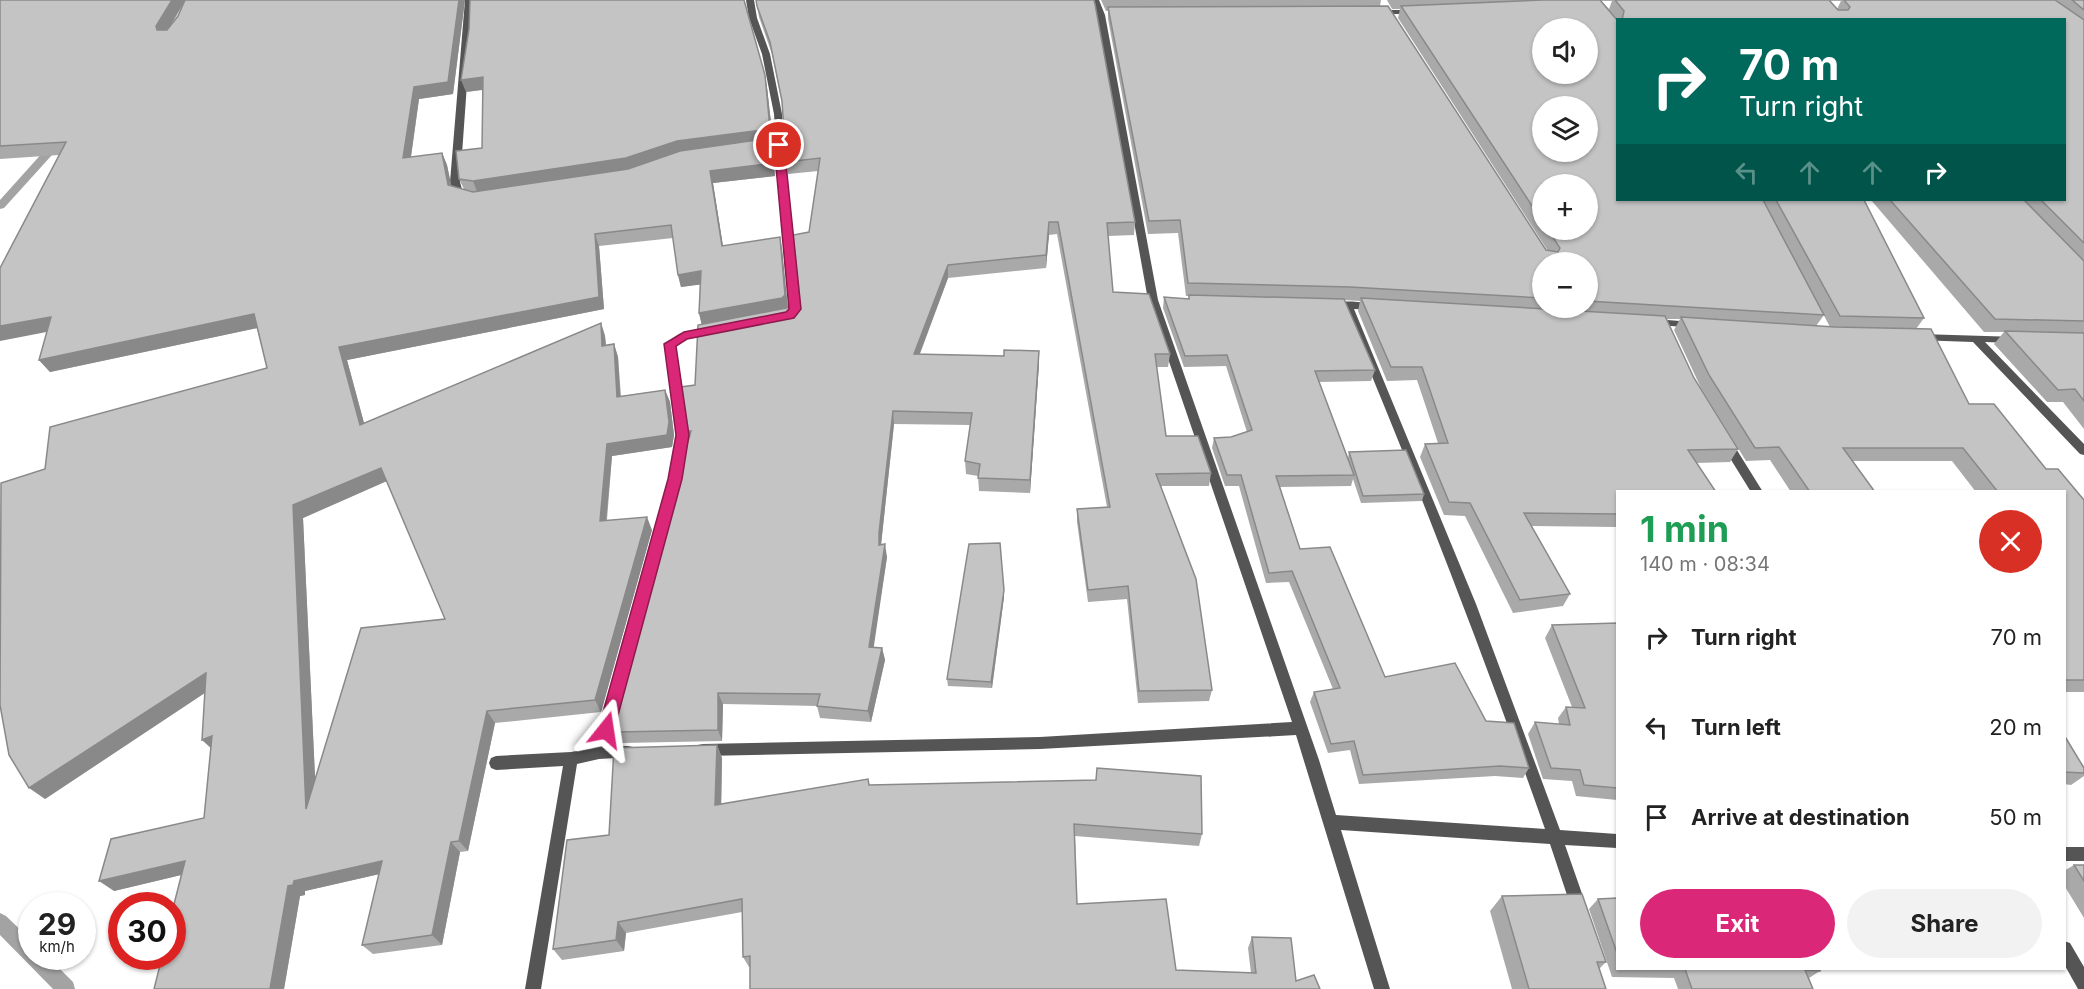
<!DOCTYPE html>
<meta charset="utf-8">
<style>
body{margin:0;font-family:Inter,sans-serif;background:#f2f2f2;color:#222;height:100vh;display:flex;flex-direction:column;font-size:22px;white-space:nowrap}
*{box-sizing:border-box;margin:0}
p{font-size:20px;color:#767676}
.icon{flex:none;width:33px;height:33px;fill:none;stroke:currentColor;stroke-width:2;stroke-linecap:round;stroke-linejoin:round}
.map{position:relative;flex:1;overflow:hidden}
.side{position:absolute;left:1616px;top:490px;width:450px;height:480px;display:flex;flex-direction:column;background:#fff;border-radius:0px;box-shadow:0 2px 4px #0004}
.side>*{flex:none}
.guide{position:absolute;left:1616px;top:18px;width:450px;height:183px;border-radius:0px;box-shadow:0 2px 4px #0004;background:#00695c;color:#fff;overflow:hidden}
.fabs{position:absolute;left:1532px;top:18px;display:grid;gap:12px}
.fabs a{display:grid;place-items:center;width:66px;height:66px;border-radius:50%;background:#fff;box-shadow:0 2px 4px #0004;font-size:30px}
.speed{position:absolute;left:18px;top:892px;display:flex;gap:12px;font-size:30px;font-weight:700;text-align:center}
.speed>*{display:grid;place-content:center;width:78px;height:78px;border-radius:50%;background:#fff;box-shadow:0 2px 4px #0004;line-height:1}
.speed small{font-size:15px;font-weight:400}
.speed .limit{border:9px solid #d22;background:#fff;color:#111}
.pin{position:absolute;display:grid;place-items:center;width:51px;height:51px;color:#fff;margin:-26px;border:3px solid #fff;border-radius:50%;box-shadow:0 2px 6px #0007}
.me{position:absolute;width:66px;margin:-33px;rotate:15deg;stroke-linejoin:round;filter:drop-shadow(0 0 4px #0008)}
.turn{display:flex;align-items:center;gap:21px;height:126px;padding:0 24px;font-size:27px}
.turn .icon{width:78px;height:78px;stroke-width:2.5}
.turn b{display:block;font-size:42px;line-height:51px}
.lanes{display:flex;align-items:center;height:57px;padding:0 24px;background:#0003;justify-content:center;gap:30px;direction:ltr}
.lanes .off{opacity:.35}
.round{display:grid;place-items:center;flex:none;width:63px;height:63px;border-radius:32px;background:#f2f2f2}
.summary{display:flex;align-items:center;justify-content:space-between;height:102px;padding:0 24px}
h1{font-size:36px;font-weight:700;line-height:45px;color:#1e9e55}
.primary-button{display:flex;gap:12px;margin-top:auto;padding:12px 24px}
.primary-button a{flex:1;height:69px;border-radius:36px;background:#db2777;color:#fff;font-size:24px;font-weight:700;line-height:69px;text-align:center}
.primary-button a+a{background:#f2f2f2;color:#222}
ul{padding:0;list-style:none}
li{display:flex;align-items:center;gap:18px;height:90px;padding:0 24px}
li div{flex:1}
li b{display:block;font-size:22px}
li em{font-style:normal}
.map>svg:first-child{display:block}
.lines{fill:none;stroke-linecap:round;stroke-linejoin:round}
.stream{fill:#a3a3a3;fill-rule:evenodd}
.street{fill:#555;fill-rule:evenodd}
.wall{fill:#a9a9a9;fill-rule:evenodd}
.shaded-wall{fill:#898989}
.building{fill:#c4c4c4;stroke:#898989;stroke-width:1.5;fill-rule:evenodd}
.route{fill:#db2777;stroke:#8e194d;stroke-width:1.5}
</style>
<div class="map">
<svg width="2084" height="989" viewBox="0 0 2084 989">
<rect width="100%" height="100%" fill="#fff"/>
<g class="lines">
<g class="stream">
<polygon points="57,140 61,141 61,145 4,208 0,209 0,200 53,141"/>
<polygon points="0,913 6,916 32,941 32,957 48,957 73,982 75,989 53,989 0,935"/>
</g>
<g class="street">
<polygon points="465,0 473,0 460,182 463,193 471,196 466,199 456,197 450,182"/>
<polygon points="746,0 754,0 757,18 770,54 782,114 795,269 801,300 800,309 793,318 789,319 784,316 790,308 791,300 785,269 774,114 762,54 749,18"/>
<path d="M1091 0H1099L1105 15 1158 300 1319 760 1336 815 1545 829C1483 653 1416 480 1344 309L1330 308 1325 305C1332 299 1374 301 1381 307L1376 310 1354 309 1476 604 1560 830 1617 834V848L1565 845 1587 908 1585 913 1579 916 1573 913 1550 844 1341 830 1390 989H1374L1296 735 1040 749 703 756 698 755 696 750 698 745 703 744 1040 737 1292 722 1148 300 1097 15Z"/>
<polygon points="1372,10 1415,10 1419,12 1415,14 1372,14"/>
<polygon points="1654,319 1693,322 1698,325 1693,328 1650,324 1649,322 1650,320"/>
<polygon points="713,327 717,328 718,330 717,332 686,339 676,345 688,435 681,479 608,746 628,746 633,747 635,752 633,757 599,759 577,764 541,989 525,989 563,766 496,770 491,768 489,763 491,758 496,756 571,752 593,748 669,479 676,435 665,344 679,334"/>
<polygon points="1920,334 2018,337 2019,339 2014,343 1985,342 2084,444 2084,455 2080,454 1973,342 1916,340 1915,338 1916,336"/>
<polygon points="1726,438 1730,439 1763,492 1751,492 1720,442"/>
<rect x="2064" y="847" width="20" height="14"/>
<polygon points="2064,941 2070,943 2084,967 2084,989 2078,989 2064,964"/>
</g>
</g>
<g class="wall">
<path d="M0 0H465L453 94 419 99 411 157 442 153 447 165 451 186 464 189 459 179 482 148 483 90 466 92 745 5 767 87 773 141H771L775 176 713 183 723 246 782 249 787 308 791 307 799 298 818 171 788 174 786 162 782 103 772 54 759 17 756 0 1135 222 1134 235 1108 236 1113 292 1170 354 1168 367H1156L1166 436 1211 473 1209 486H1161L1212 690 1209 701 1138 703 1127 599 1088 602 1077 522V509L1107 507 1057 234 1049 235 1046 268 948 278 920 354 1004 356 1039 351V364L1030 493 979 491 978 476 966 474 965 461 970 425 894 424 881 545 887 557 873 647 882 648 885 660 871 722 820 718 817 706 723 704 722 741 622 743 616 732 618 708 614 700 688 442 702 325 699 313 700 284 681 287 678 275 673 238 599 246 604 309 347 360 364 423 601 323 605 336 606 345 614 344 618 357 621 396 665 390 670 402 674 435 672 447 612 456 607 520 652 530 601 712 495 723 468 851 460 852 442 945 373 954 362 945 379 874 305 891V895L300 896 284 989H154L181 875 114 891 204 818 211 748 205 693 45 799V469L267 368 257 328 50 372 39 360 47 332 59 155 0 159ZM184 3 178 16 170 27ZM387 481 445 619 315 778 303 518Z"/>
<path d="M1101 0H1381L1380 6 1546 250 1548 251 1398 18 1400 9H1392L1387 0H2084V429L2063 402H2047L1994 344 2004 332H1984L1871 200H2064V20H1617V200H1864L1924 318 1916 329 1969 404 2046 469 2084 500V692H2064V492H1976L1952 461H1853L1875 492H1791L1770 460 1746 461 1701 388 1674 330 1680 319H1666L1694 378 1738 449 1730 462 1696 463 1617 492V527L1532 526 1570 594 1563 606 1513 613 1465 516 1444 515 1420 457 1425 444 1438 443 1417 380 1387 381 1358 311 1360 301 1344 300 1375 370 1371 381 1319 382 1348 458 1349 452 1424 494 1422 501 1361 503 1353 479 1351 486 1280 487 1300 549 1385 677 1486 721 1529 768 1523 778 1495 776 1359 784 1350 750 1328 753 1310 702 1314 692 1333 689 1289 582 1266 583 1239 486H1225L1212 448 1214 438 1231 437 1247 432 1226 366 1184 367 1163 308 1164 297 1188 299 1189 296H1186L1178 233 1148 234 1108 19V11H1106ZM1601 1H1612L1609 9ZM1829 1H1841L1837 9ZM1542 184 1587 230H1542ZM1542 262H1587V308H1542ZM1810 289 1830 327 1816 326 1824 315Z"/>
<polygon points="1004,597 992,688 948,686 947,679"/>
<polygon points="1617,623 1617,800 1576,796 1572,781 1543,779 1528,734 1535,722 1559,724 1558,718 1566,707 1572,707 1545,638 1552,625"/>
<polygon points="2064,735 2084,768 2084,776 2071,785 2064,784"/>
<polygon points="717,745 722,758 721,804 869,785 1202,834 1199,846 1075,836 1077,904 1176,970 1251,973 1248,948 1252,937 1296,981 1320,989 749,967 743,957 742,912 626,933 624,951 562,960 553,949 609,835"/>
<polygon points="2074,865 2084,865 2084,918 2064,885 2064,871"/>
<polygon points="1502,896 1606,962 1599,969 1606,989 1512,989 1490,911"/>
<polygon points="1617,898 1617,969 1820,969 1820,971 1809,978 1813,989 1678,989 1674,978 1612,977 1589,909 1598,899"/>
</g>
<g class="shaded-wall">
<polygon points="172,0 185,0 163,38 157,30 156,26"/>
<polygon points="459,0 465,0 453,94 419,99 409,170 403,158 414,87"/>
<polygon points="765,75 767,87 773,141 771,141 775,176 713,183 725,259 629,171 478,194 473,181"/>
<polygon points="483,77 487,89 466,92 461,80"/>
<polygon points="442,153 447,165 454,198 448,185"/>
<polygon points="1049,222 1049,235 1046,268 1046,255"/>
<polygon points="595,234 599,246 604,309 347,360 368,438 360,425 339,347"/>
<polygon points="780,237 782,249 788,307 785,311 702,326 699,313"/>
<polygon points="948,265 948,278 915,366 914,354"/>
<polygon points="701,271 705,284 681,287 678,275"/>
<polygon points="254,314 262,327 50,372 39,360"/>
<polygon points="51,317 62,329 0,341 0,326"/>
<polygon points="601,323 605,336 607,358 602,346"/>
<polygon points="614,344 618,357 621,409 617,397"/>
<polygon points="1039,351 1039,364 1030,493 1030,480"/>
<polygon points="665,390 670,402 674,435 672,447 612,456 605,533 600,521 607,444"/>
<polygon points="893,411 894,424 881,545 879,545 879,533"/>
<polygon points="691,431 689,445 685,432"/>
<polygon points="381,468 389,480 303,518 317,819 306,809 293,505"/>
<polygon points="647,517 652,530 601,712 595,700"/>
<polygon points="885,544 887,557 872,659 869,647"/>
<polygon points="1004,590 1004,597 992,688 991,682"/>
<polygon points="882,648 885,660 871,722 868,711"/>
<polygon points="206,673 218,684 45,799 29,788"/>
<polygon points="718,693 723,704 722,741 718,730"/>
<polygon points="487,711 495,723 468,851 459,841"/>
<polygon points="212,736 214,751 202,740"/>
<polygon points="717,745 722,758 721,818 715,805"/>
<polygon points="451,842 460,852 442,945 432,935"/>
<polygon points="185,861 198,871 114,891 99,881"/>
<polygon points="382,861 393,871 305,891 305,895 300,896 284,989 270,989 288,886 294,881"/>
<polygon points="618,922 626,933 624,951 616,940"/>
</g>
<g class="building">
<path d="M0 0H172L156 26 157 30H167L178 16 185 0H459L448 82 414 87 403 158 442 153 448 185 473 192 628 169 680 151 771 138 773 163 710 171 722 246 780 237 785 295 782 298 699 313 701 271 678 275 671 225 595 234 599 297 339 347 360 425 601 323 602 346 614 344 617 397 665 390 669 422 667 435 607 444 600 521 647 517 595 700 487 711 459 841 451 842 432 935 362 945 382 861 294 881 293 885 288 886 270 989H154L162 957H172V912L185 861 99 881 111 839 204 818 212 736 202 740 206 673 29 788 9 755 0 705 1 483 45 469 50 427 267 368 254 314 39 360 51 317 0 326V268L66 142 0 146ZM381 468 445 619 361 628 306 809 293 505Z"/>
<polygon points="470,0 744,0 765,75 770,129 677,141 626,158 473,181 459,179 456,151 482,148 483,77 461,80 469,29"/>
<polygon points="756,0 1094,0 1095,4 1135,222 1107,223 1113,292 1149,294 1170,354 1155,354 1166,436 1198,436 1211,473 1156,474 1196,579 1212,690 1139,691 1128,586 1088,590 1077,509 1110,507 1058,222 1049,222 1046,255 948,265 914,354 1004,356 1004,350 1039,351 1030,480 978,478 980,464 965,461 972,413 893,411 879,533 879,545 885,544 869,647 882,648 868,711 817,706 820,694 718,693 718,730 616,732 618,700 614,700 691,431 685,432 686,422 681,387 695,385 698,325 791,307 799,298 793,235 809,232 820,158 786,162 782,101 770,42 757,6"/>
<path d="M1543 0H1600L1617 20V200H1763L1824 315 1587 301V262H1542V298L1350 287 1188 283 1180 220 1149 221 1108 7 1388 6 1546 250 1558 252 1560 248 1548 230H1587V184H1542V221L1401 6ZM1542 28H1587V74H1542ZM1542 106H1587V152H1542Z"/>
<polygon points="1615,0 1829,0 1838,10 1848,10 1850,7 1844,0 2055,0 2084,20 2084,243 2041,200 2064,200 2064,20 1622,20 1624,11"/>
<polygon points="2072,0 2084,0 2084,10"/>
<polygon points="1776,200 1864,200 1924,318 1840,316"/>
<polygon points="1890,200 2024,200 2084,261 2084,321 1995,319"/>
<polygon points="1189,295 1344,299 1375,370 1315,371 1354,475 1276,476 1300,549 1330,547 1385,677 1455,663 1486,721 1514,723 1529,768 1500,766 1363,775 1354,741 1331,744 1314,692 1340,688 1292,571 1269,573 1241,475 1227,475 1214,438 1231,437 1252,430 1227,355 1185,356 1164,297 1189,299"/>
<polygon points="1361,298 1665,316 1694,378 1738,449 1688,450 1716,492 1617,492 1617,514 1524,513 1570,594 1520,600 1470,503 1449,502 1425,444 1448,443 1422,367 1391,367"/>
<polygon points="1681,317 1835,327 1931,329 1969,404 1994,404 2046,469 2058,469 2084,500 2084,680 2064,680 2064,492 1998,492 1963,448 1843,448 1875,492 1810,492 1779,447 1755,448 1709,375"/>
<polygon points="2005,331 2084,333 2084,401 2075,389 2058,390"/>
<polygon points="1406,450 1424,494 1363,496 1349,452"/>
<polygon points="1000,543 1004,590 991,682 947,679 969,544"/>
<polygon points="1617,623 1617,788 1584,785 1580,770 1551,768 1535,722 1570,725 1566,707 1585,708 1552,625"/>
<polygon points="2064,735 2084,768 2084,773 2064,772"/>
<polygon points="717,745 715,805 868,779 869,785 1096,780 1097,768 1201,776 1202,834 1074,824 1077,904 1166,899 1176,970 1256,973 1252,937 1291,938 1296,981 1314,975 1320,989 750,989 750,956 743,957 742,899 618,922 616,940 553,949 567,840 609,835 614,748"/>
<polygon points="2074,865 2084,865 2084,881"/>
<polygon points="1582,894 1606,962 1597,962 1606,989 1529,989 1502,896"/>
<polygon points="1617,898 1617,953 1598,899"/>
<polygon points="1685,969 1820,969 1820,971 1805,970 1813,989 1692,989"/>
</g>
<polygon class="route" points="779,142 784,145 801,309 794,318 687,339 676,346 689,435 682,479 614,730 611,735 606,737 600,735 598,730 668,479 676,435 664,344 684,332 786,312 789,309 774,145"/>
</svg>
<div class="fabs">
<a><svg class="icon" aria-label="sound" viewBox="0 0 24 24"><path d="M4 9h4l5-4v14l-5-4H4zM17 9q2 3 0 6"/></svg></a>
<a><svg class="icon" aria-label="layers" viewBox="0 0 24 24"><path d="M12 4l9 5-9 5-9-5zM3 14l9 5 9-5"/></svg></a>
<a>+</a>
<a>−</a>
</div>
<div class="speed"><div>29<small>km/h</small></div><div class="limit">30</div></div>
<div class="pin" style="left:779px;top:145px;background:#d93025"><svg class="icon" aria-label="arrive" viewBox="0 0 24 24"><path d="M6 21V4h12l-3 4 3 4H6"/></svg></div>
<svg class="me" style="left:606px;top:730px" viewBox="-20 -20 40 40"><path d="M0-17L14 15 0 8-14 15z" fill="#db2777" stroke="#fff" stroke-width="4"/></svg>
<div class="guide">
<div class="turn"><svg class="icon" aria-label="right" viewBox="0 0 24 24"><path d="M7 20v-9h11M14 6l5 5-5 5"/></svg><div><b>70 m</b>Turn right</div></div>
<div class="lanes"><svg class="icon off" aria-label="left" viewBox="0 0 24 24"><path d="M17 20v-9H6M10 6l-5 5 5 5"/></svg><svg class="icon off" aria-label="ahead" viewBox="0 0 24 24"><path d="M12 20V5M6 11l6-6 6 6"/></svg><svg class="icon off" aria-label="ahead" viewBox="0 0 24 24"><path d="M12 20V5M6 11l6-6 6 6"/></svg><svg class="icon" aria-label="right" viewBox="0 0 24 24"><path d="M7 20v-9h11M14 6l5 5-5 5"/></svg></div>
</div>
<section class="side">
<div class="summary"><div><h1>1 min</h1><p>140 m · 08:34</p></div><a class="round" style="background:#d93025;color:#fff"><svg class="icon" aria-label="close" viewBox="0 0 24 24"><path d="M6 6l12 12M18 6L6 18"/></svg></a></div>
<ul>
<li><svg class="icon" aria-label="right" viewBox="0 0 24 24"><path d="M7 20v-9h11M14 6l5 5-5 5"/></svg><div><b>Turn right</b></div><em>70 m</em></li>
<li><svg class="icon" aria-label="left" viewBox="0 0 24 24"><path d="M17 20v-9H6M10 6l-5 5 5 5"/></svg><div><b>Turn left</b></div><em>20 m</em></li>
<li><svg class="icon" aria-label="arrive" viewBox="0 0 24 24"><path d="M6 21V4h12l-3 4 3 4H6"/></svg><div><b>Arrive at destination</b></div><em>50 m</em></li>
</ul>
<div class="primary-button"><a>Exit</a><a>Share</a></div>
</section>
</div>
